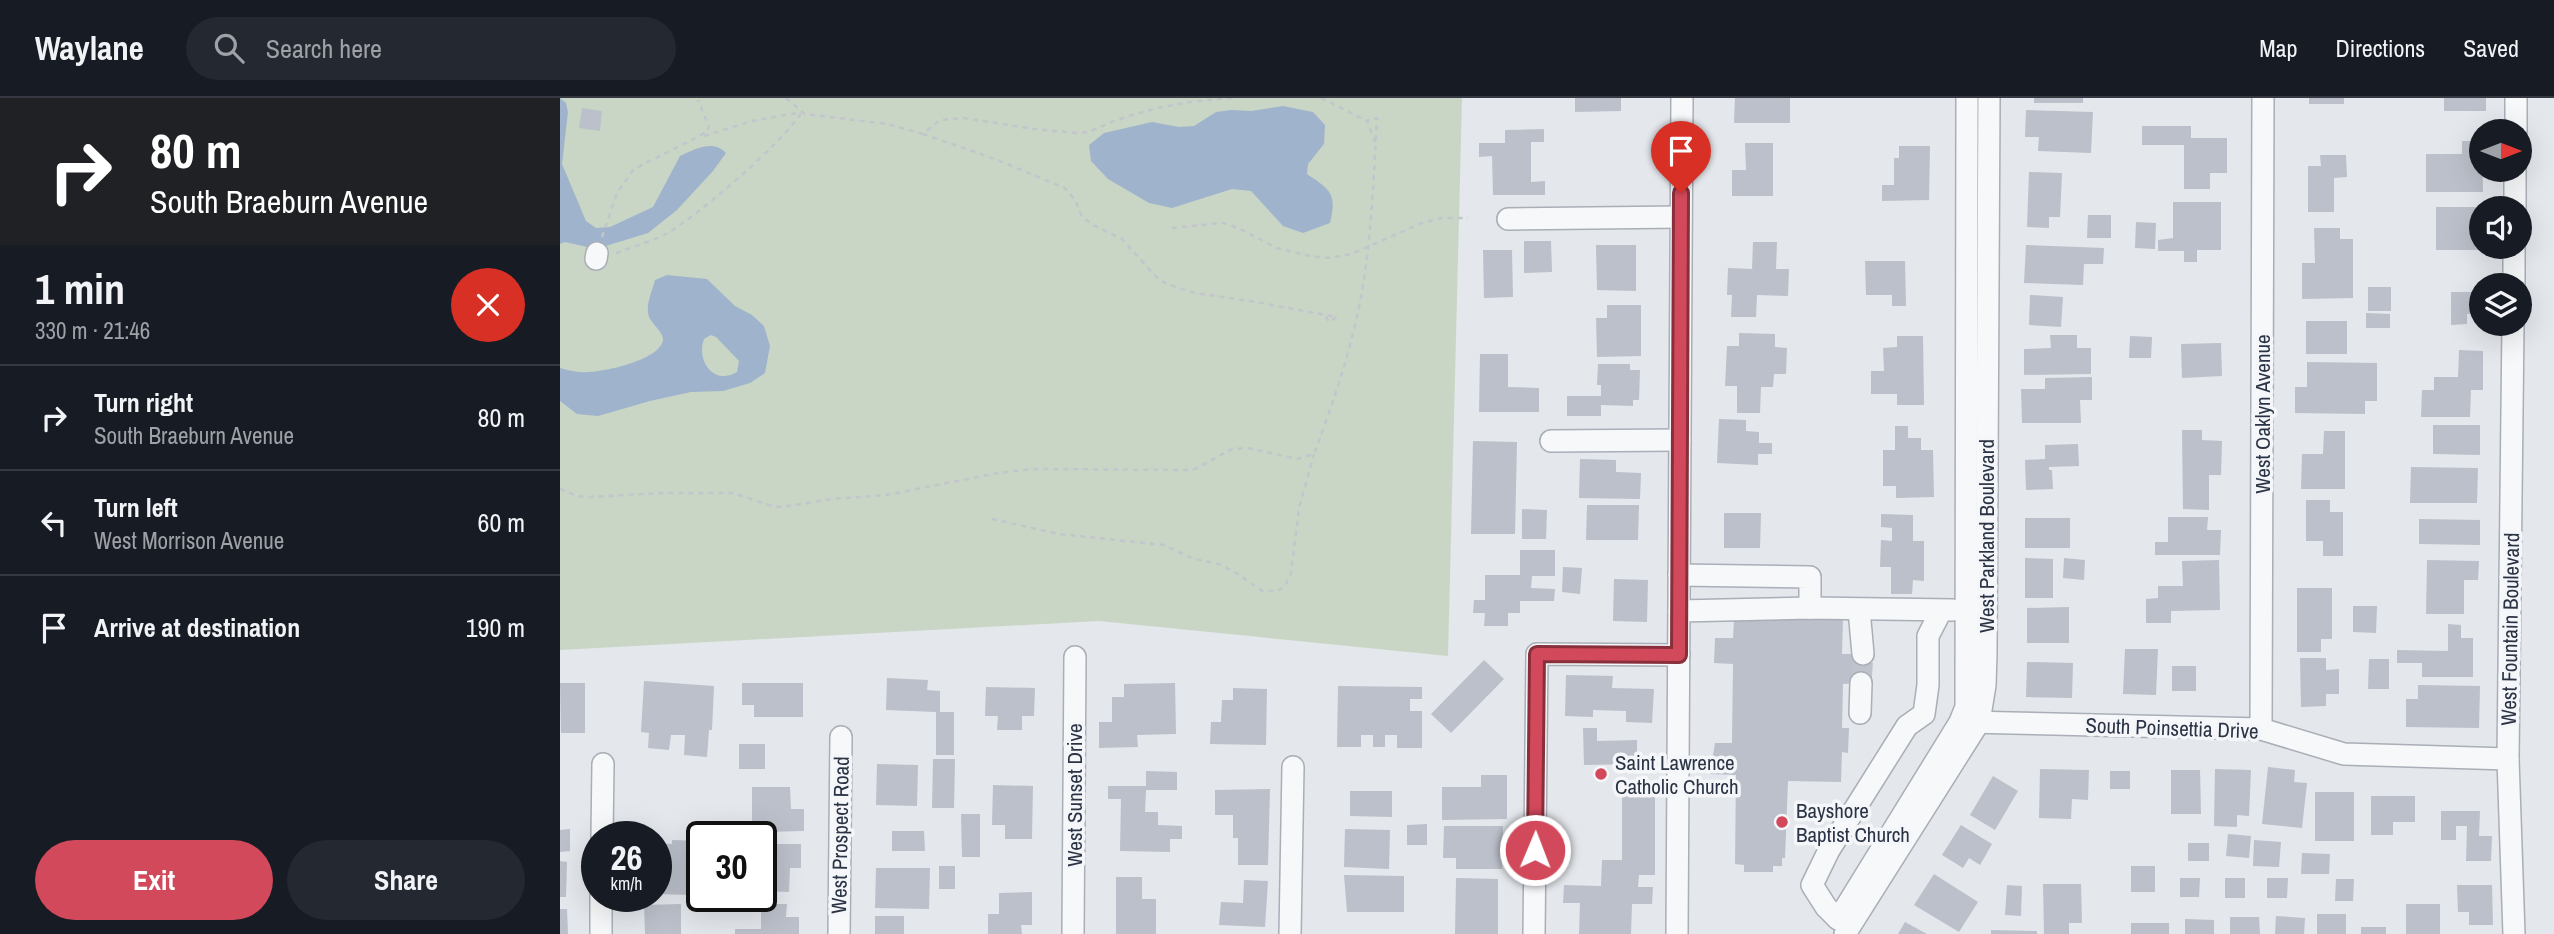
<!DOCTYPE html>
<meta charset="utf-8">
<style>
body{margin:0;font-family:"Archivo Narrow",sans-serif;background:#242831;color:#f1f3f6;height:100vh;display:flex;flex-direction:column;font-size:26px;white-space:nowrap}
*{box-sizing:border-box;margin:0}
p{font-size:23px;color:#9ea1a6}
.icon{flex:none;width:38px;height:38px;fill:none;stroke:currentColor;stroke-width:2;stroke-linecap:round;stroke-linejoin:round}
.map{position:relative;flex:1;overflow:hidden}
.panel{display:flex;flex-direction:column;background:#171b24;width:560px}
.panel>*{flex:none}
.top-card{background:#202124;color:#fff;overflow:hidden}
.needle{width:46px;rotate:90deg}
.fabs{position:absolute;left:1909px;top:21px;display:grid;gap:14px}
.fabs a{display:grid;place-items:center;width:63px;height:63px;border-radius:50%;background:#171b24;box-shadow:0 7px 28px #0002;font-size:35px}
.speed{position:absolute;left:21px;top:723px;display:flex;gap:14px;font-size:35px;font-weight:700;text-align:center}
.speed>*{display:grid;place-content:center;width:91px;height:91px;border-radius:50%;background:#171b24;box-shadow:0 7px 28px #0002;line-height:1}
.speed small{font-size:18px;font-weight:400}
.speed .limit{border:4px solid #111;border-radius:10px;background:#fff;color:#111}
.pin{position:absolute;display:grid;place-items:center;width:60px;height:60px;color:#fff;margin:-72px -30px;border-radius:50% 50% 50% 0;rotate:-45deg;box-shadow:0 0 7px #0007}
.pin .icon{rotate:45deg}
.me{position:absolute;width:77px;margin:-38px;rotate:1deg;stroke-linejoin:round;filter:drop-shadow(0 0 5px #0008)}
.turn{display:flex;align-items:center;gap:24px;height:147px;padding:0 35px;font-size:32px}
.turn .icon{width:91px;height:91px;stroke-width:2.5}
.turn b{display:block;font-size:49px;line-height:60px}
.round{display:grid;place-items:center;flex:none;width:74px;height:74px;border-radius:37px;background:#242831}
.summary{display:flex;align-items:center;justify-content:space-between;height:119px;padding:0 35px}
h1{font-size:42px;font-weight:700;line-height:52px}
.primary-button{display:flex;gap:14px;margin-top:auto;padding:14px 35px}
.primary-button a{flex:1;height:80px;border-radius:42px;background:#d1495b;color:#fff;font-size:28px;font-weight:700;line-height:80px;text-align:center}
.primary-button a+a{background:#242831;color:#f1f3f6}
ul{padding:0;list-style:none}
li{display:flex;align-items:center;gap:21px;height:105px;padding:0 35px;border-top:2px solid #363941}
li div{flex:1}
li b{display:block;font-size:26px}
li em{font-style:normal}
header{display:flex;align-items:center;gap:42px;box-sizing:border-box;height:98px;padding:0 35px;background:#171b24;border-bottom:2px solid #363941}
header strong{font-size:33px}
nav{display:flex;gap:38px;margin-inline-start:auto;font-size:24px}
.search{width:490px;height:63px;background:#242831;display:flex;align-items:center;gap:18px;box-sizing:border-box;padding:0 24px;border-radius:38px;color:#9ea1a6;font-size:26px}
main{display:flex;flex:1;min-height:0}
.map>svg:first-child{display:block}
.green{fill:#c9d6c5}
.water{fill:#9fb4cc;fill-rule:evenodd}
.building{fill:#bbc0ca}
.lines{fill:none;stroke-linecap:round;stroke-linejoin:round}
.minor-tunnel{stroke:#bfc3cb;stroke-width:21;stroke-dasharray:21 10;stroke-linecap:butt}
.minor-casing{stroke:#a9aeb7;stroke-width:24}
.path{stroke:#c2c5cb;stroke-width:2.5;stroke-dasharray:5 5;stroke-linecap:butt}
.minor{stroke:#f7f8fa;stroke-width:21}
.route-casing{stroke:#882f3b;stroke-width:18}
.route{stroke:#d1495b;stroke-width:12}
.poi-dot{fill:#d1495b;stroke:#f4f6f9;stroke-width:2.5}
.labels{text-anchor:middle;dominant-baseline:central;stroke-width:7;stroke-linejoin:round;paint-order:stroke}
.street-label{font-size:21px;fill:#2b3445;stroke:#f4f6f9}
.poi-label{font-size:21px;fill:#2b3445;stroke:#f4f6f9;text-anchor:start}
</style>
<header>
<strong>Waylane</strong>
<div class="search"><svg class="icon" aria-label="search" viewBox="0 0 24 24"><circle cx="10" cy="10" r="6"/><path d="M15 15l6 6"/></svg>Search here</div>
<nav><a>Map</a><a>Directions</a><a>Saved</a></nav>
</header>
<main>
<section class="panel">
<div class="top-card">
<div class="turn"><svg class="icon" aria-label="right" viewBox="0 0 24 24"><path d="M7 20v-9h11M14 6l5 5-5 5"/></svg><div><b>80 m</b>South Braeburn Avenue</div></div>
</div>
<div class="summary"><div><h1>1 min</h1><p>330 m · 21:46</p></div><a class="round" style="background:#d93025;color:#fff"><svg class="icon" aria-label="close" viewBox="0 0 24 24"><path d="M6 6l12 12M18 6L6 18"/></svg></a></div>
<ul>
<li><svg class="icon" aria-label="right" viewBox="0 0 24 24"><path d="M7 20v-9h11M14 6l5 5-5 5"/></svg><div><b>Turn right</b><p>South Braeburn Avenue</p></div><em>80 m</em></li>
<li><svg class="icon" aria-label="left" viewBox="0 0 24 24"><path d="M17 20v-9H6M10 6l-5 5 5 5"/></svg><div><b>Turn left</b><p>West Morrison Avenue</p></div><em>60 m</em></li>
<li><svg class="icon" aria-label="arrive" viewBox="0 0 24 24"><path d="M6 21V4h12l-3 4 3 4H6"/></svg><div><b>Arrive at destination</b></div><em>190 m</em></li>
</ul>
<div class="primary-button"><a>Exit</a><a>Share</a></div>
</section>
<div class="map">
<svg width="1994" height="836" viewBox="0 0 1994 836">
<rect width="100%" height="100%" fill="#e4e7ec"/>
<polygon class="green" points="0,0 902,0 888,558 539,523 0,552"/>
<g class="water">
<path d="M0 0 6 5 8 14 2 66 26 123 36 130 50 129 93 109 120 58C135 51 153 41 166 55L153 73 117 112 88 135 36 151 5 144 0 146Z"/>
<path d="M723 8 753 14 765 27 764 46 748 66 747 76C771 92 777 96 770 125L743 135 723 128 691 93 672 91 612 110 589 105 548 81 531 63 529 47 544 35 592 24 619 29 634 28 656 14 671 12 691 13Z"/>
<path d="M107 177 147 181 175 208 192 217 204 228 210 248 205 275 190 285 163 293 131 294 90 303 38 318 17 316 0 303V270C8 272 18 275 27 274 44 274 100 262 103 242 104 235 92 226 89 219 85 207 92 194 95 182ZM151 237 156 239 179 263 177 274C154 288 136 263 144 241Z"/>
</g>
<g class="building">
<polygon points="1015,0 1061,0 1061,13 1015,14"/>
<polygon points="1175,0 1230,0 1230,25 1174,25"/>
<rect x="1474" y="0" width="49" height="5"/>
<rect x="1749" y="0" width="35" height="6"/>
<rect x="1884" y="0" width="42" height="13"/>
<polygon points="22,10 42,13 40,33 19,30"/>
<polygon points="1466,12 1533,14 1531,55 1478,53 1479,39 1465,39"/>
<polygon points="1582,28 1631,28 1631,40 1667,40 1667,75 1650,75 1650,91 1624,91 1624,47 1582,47"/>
<polygon points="984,31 984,44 971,44 971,84 985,83 985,97 933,97 932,58 919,59 919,45 945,45 945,32"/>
<polygon points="1902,43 1922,43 1923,94 1866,94 1866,56 1902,56"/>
<polygon points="1185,45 1213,45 1213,98 1172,98 1172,72 1186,72"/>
<polygon points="1339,48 1370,48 1369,102 1322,103 1322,87 1334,87 1334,60 1339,60"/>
<polygon points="1760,57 1786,57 1787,79 1774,80 1774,114 1748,114 1748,68 1761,68"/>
<polygon points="1469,74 1502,75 1500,119 1489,119 1489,130 1467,129"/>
<polygon points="1613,104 1661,104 1661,152 1637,152 1637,164 1624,164 1624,153 1598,153 1598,142 1613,140"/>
<rect x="1876" y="109" width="46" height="43"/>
<polygon points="1528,117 1551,117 1551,140 1527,140"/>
<polygon points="1576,124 1596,125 1595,151 1575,150"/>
<polygon points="1754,130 1780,130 1780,141 1793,141 1793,200 1742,201 1742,165 1755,165"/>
<polygon points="964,143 991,143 992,174 964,175"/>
<polygon points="1193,144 1217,144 1216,171 1229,171 1228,198 1197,197 1196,219 1171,219 1172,197 1167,197 1168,170 1192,171"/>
<polygon points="1036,147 1076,147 1076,193 1037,192"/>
<polygon points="1466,147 1544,150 1543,166 1524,166 1523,187 1464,185"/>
<polygon points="923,152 952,152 953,199 924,200"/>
<polygon points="1305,163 1345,163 1346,208 1332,208 1332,197 1306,197"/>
<rect x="1808" y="189" width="23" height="24"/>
<polygon points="1891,194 1922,194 1922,215 1907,216 1907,226 1891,227"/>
<polygon points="1470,197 1503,199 1501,229 1469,227"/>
<polygon points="1047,207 1081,207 1081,258 1037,259 1036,220 1047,220"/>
<polygon points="1806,215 1830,216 1830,230 1806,230"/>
<rect x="1746" y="223" width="41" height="33"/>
<polygon points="1179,235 1215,236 1215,249 1227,250 1226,276 1214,276 1213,289 1201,289 1200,315 1177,315 1177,288 1165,288 1167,248 1179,248"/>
<polygon points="1490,237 1517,237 1517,250 1531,250 1531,276 1464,277 1464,251 1491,250"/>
<polygon points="1337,238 1363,238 1364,307 1337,307 1337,296 1311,296 1311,273 1324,273 1323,250 1337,249"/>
<polygon points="1570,238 1592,239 1591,260 1569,260"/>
<polygon points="1661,245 1662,278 1622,280 1621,246"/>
<polygon points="1899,252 1923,253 1923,292 1911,292 1910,319 1861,319 1862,292 1874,292 1874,279 1898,279"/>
<polygon points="920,256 948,256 948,289 979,290 979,314 919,314"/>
<polygon points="1747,264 1817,265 1817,303 1805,303 1805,316 1735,315 1735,289 1747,289"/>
<polygon points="1038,266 1070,266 1070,272 1080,272 1079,302 1073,302 1073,308 1041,307 1041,318 1007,318 1007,298 1041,298 1041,287 1037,287"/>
<polygon points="1532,279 1532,302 1520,302 1521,325 1462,325 1461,291 1485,291 1485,280"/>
<polygon points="1159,321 1186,322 1186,333 1199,334 1199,345 1212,345 1212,356 1198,356 1198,367 1157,365"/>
<polygon points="1873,327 1920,327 1920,357 1873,356"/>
<polygon points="1335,328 1348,328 1348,340 1361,340 1361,352 1373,352 1374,399 1336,400 1336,388 1323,388 1323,352 1335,352"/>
<polygon points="1622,332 1642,332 1642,342 1662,343 1661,377 1649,377 1649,412 1623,411"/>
<polygon points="1764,333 1785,333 1785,391 1741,391 1742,356 1763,356"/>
<polygon points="913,343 957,344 955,436 911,436"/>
<polygon points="1518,346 1519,368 1489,369 1489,372 1492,372 1493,391 1466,392 1465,362 1485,361 1485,347"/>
<polygon points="1020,361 1056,362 1056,374 1081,375 1080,401 1019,400"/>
<polygon points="1851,369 1918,370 1917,405 1850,405"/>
<polygon points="1746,402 1770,402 1770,414 1783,414 1783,458 1763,458 1763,443 1746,443"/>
<polygon points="1027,407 1079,407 1078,442 1026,442"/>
<polygon points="962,411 987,412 986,441 962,441"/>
<polygon points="1164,415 1201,415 1200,450 1164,450"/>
<polygon points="1321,416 1353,417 1353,443 1364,443 1364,483 1353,482 1352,496 1331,496 1331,469 1320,469 1321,442 1332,443 1332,430 1321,429"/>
<polygon points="1608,419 1648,419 1647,432 1661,432 1660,457 1595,457 1595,444 1608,444"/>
<rect x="1465" y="420" width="45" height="30"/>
<polygon points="1859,421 1920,422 1920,447 1859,446"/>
<polygon points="960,452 995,452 995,478 972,478 971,490 995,491 994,503 960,503 960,515 948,515 948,528 924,528 925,515 913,515 914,502 925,502 925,477 960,477"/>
<polygon points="1465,460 1493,461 1493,500 1465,500"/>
<polygon points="1504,460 1525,462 1524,482 1503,480"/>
<polygon points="1659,462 1660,512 1611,513 1611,525 1586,525 1586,501 1598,500 1598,488 1623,488 1622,463"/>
<polygon points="1867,462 1919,463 1918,482 1904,482 1904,516 1866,516"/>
<polygon points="1003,469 1022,470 1020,496 1002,494"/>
<polygon points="1054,481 1088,482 1087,524 1053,523"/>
<polygon points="1737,490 1772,490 1772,541 1761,541 1761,554 1737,554"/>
<polygon points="1793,508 1817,508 1816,535 1793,534"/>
<polygon points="1509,509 1509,545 1467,545 1467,510"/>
<polygon points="1211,518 1283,520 1282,556 1303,556 1301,585 1283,586 1282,630 1289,630 1288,655 1282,654 1281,684 1228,683 1225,760 1222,760 1222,768 1213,768 1213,774 1184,774 1184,767 1175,766 1176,677 1150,676 1155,645 1172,645 1173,566 1154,565 1155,540 1173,540 1174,522 1211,522"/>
<polygon points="1888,526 1901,527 1901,540 1913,540 1913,579 1862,579 1862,565 1837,565 1837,552 1888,553"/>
<polygon points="1565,551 1598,551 1596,597 1563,596"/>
<polygon points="1740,560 1766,560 1766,572 1779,571 1779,596 1766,596 1766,608 1741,609"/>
<polygon points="1809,561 1829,561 1829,591 1808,591"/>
<polygon points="924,562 944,581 891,635 871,616"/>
<polygon points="1467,564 1513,565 1512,600 1466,599"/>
<rect x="1612" y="568" width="24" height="25"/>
<polygon points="1006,577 1053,578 1052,590 1094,591 1092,625 1066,624 1066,613 1033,612 1033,619 1005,618"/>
<polygon points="327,580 368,582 367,592 380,593 380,614 394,614 394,657 376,657 376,614 326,612"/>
<polygon points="84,583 154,588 152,632 149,632 147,659 124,657 125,637 111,637 109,652 88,650 89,635 81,634"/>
<polygon points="0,585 25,585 25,635 1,635"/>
<polygon points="182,585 243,585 243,619 194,619 194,607 182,607"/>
<polygon points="615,585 616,636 577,637 578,649 539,650 539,624 552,624 552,599 564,599 564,586"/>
<polygon points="1858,587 1920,588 1919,630 1846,629 1846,601 1858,601"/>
<polygon points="778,588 862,589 862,601 850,601 850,613 862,613 862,650 837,650 837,637 825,637 825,649 813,649 813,637 801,637 801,649 777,649"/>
<polygon points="426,589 475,590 474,618 462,618 462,632 437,632 438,618 425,618"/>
<polygon points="673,590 707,591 706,647 650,646 651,624 661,624 662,602 673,602"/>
<polygon points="1023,630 1037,630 1037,643 1077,642 1077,666 1024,667"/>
<rect x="179" y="646" width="26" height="25"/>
<polygon points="373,661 395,661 394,710 372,710"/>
<polygon points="317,666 358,667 357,708 316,707"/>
<polygon points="1708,669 1735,672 1734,684 1747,685 1742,730 1702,726"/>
<polygon points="1480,671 1529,672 1528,702 1512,701 1511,721 1479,720"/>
<polygon points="1655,671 1691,672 1689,718 1677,717 1677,729 1654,728"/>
<polygon points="1611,672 1640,672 1641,716 1611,716"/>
<polygon points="586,673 617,674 617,692 586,692 585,714 598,714 598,727 622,728 622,741 610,741 610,754 560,753 561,701 548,701 548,688 586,688"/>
<rect x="1550" y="673" width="20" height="18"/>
<polygon points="921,677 947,677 947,721 882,722 882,689 921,689"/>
<polygon points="1433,678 1458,693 1435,732 1410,717"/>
<polygon points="433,687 473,688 472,741 445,741 445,727 432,727"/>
<polygon points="192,689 230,689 231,711 244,711 244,733 205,734 205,723 192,723"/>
<polygon points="1062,690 1095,691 1095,777 1079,777 1078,789 1093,789 1092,806 1072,806 1071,836 1019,836 1020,805 1003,805 1004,787 1041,788 1042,762 1062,762"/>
<polygon points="710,691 708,767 678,767 678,740 673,740 673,717 655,717 655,692"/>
<polygon points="790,693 832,693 832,719 790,718"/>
<rect x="1755" y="694" width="39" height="49"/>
<polygon points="1811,698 1855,698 1855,724 1833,724 1833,737 1811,737"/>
<polygon points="1881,713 1920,713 1919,738 1932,738 1931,763 1906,763 1907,728 1896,728 1896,742 1881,742"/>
<polygon points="401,716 420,716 420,759 402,759"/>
<polygon points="867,726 867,747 847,747 847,727"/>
<polygon points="1401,727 1432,746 1420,767 1409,760 1403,770 1382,757"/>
<polygon points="884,728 943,728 942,771 896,771 896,760 883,760"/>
<polygon points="10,731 10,753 0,754 0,732"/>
<polygon points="785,731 830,732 829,771 784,769"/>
<polygon points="332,733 364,733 365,753 332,753"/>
<polygon points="1668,736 1691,738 1689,760 1666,758"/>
<polygon points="112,742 142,743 141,762 132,762 131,797 96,796 96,745 112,746"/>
<polygon points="1694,742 1721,744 1719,769 1693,768"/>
<rect x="1628" y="745" width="21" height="18"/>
<polygon points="201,746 241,746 241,770 230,770 229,794 201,793"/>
<polygon points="1742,755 1770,756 1769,776 1741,776"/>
<polygon points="0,763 7,764 6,799 0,799"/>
<rect x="379" y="768" width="16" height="23"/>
<rect x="1571" y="768" width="24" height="26"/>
<polygon points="316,770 370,770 369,811 315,810"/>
<polygon points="1374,776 1418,804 1399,834 1354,807"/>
<polygon points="784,777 844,778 844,814 787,814"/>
<polygon points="556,779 582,779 582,801 596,801 596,836 556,836"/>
<polygon points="896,780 938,781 938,836 895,836"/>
<polygon points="1620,780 1640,780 1639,799 1620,799"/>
<rect x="1665" y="780" width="20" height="20"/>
<polygon points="1707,780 1728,780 1727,800 1707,800"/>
<polygon points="1776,781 1794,781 1793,803 1775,803"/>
<polygon points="684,782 708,783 705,829 659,827 661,804 683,805"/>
<polygon points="1483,786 1521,786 1522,825 1509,825 1509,836 1484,836"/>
<polygon points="1447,787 1462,788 1461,818 1445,817"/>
<polygon points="1897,787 1932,787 1933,827 1909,827 1909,814 1898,814"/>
<polygon points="472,794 472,827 461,827 462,836 428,836 428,816 439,816 439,795"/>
<polygon points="121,806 121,836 85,836 84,807"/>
<polygon points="201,806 227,806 226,819 239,819 239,836 175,836 175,831 201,831"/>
<rect x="1846" y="806" width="34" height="30"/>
<polygon points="0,811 7,811 8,836 0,836"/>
<rect x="1757" y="816" width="29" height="20"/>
<rect x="315" y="818" width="29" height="18"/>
<polygon points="1716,818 1745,820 1744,836 1715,836"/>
<polygon points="1670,819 1699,819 1700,836 1670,836"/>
<polygon points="1625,821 1654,822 1654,836 1625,836"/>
<polygon points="1345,824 1367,836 1338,836"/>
<rect x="1571" y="825" width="38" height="11"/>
<rect x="1801" y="829" width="25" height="7"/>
<polygon points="1431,832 1477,833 1477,836 1431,836"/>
</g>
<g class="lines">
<polyline class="minor-tunnel" points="1301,585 1303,556"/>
<defs>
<g id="minor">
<polyline points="1956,33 1956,0"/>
<polyline points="1955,110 1955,72"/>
<polyline points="948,121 1121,119"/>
<polyline points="36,161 37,155"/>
<polyline points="1954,187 1954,149"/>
<polyline points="1953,226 1948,661 1954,836"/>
<polyline points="991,343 1120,342"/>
<polyline points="1119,477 1250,479 1250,510"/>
<polyline points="1299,512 1303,556"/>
<polyline points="1119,513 1250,510 1393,512"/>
<polyline points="1300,615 1301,585"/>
<polyline points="1408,624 1701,631 1784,656 1948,661"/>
<polyline points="1701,631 1703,0"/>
<polyline points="42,738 43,666"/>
<polyline points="1281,817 1400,624 1406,609 1407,0"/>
<polyline points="1278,821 1266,809 1252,787 1269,752 1347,628 1364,616 1368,587 1368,538 1381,513"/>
<polyline points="41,836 41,798"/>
<polyline points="279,836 281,639"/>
<polyline points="513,836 515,559"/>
<polyline points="730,836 733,669"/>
<polyline points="974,836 977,556 1119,557"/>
<polyline points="1117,836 1122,0"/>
<polyline points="1285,836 1419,624 1425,587 1426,555 1429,0"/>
</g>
</defs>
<use href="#minor" class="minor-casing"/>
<g class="path">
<path d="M226 0 245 16 327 26 363 36 380 22 404 20 474 31 517 35 529 34C574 12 623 3 672 0"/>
<polyline points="761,0 807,23"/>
<polyline points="363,36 435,61 505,90 515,102 522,119 533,127 562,141 599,182 610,187 635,195 690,203 777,219 769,224 765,217"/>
<polyline points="144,38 192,23 242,14"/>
<polyline points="612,130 663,125 678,130 717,150 749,158 770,160 791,156 862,125 882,120 908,120"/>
<polyline points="42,139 57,95 74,71 147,34 149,29 138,2"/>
<path d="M56 155C72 149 90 144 106 136 139 117 222 45 242 14"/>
<path d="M0 391 17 398 29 399 101 395H173L212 408 222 409 272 401 326 397 438 375 473 371 633 372 672 351 688 350 737 361 754 356C775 300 795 241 804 181 812 127 814 74 817 20L807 23 815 44"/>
<polyline points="432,421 499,436 604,447 634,461 659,466 678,476 702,493 718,493 725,488 731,475 739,410 754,356"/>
</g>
<use href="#minor" class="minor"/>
</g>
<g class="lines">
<defs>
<polyline id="route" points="975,752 977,556 1119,557 1121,95"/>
</defs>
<use href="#route" class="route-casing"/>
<use href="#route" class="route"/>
</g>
<g class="poi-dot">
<circle cx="1041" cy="676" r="7"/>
<circle cx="1222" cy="724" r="7"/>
</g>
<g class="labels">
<g class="street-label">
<text transform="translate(1702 316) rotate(-90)">West Oaklyn Avenue</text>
<text transform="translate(1426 438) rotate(-90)">West Parkland Boulevard</text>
<text transform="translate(1950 531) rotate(-89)">West Fountain Boulevard</text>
<text transform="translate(1612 630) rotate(2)">South Poinsettia Drive</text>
<text transform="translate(514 697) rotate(-90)">West Sunset Drive</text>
<text transform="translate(280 737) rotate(-89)">West Prospect Road</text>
</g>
<g class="poi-label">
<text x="1055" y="664">Saint Lawrence<tspan x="1055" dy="24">Catholic Church</tspan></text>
<text x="1236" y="712">Bayshore<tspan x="1236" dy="24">Baptist Church</tspan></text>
</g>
</g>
</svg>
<div class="fabs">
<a><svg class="needle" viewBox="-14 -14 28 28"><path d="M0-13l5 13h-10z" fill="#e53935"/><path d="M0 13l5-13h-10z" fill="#9ea1a6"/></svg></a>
<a><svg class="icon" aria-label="sound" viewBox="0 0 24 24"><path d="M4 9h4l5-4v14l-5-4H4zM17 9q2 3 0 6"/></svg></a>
<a><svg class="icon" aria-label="layers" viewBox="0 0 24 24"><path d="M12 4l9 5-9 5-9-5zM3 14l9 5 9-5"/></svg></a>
</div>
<div class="speed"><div>26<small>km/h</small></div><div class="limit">30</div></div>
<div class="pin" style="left:1121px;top:95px;background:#d93025"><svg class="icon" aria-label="arrive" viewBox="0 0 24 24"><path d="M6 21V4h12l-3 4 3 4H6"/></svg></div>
<svg class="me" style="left:975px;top:752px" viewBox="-20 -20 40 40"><circle r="17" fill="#d1495b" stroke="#fff" stroke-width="3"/><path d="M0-11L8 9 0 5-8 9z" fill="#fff"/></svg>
</div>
</main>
